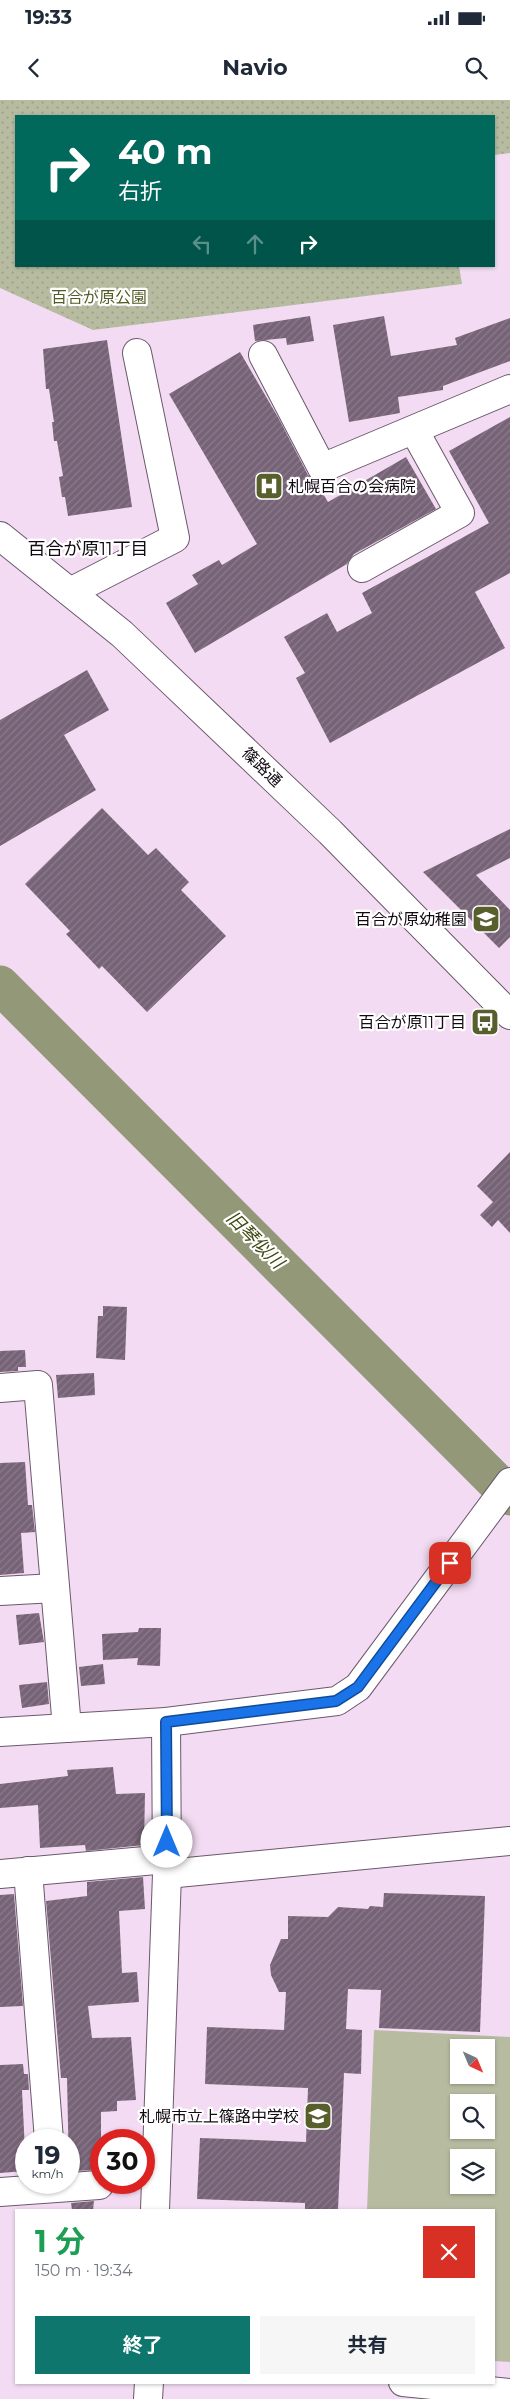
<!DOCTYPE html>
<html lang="ja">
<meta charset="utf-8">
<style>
body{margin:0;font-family:Montserrat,"Noto Sans JP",sans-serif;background:#f6f6f7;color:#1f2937;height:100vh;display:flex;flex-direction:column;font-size:19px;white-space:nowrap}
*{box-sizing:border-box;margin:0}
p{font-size:16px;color:#747a83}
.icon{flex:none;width:28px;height:28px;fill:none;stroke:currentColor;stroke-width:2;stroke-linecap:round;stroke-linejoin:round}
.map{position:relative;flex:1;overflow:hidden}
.drawer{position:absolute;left:15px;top:2109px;width:480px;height:175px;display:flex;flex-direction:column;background:#fff;border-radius:0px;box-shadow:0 1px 4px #0004}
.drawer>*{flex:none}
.top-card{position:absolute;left:15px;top:15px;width:480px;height:152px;border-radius:0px;box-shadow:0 1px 4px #0004;background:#00695c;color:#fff;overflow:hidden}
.needle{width:32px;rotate:136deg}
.controls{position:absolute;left:450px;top:1939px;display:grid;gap:10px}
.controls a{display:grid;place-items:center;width:45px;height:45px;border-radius:0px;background:#fff;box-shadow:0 1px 4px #0004;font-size:25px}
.speed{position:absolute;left:15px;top:2029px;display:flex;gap:10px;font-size:25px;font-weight:700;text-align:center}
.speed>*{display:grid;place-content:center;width:65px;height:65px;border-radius:50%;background:#fff;box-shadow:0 1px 4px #0004;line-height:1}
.speed small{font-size:12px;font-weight:400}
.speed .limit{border:8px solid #d22;background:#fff;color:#111}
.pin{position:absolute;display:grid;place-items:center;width:42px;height:42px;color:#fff;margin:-21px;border-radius:10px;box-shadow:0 2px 8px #0006}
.me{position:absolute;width:55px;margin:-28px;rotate:0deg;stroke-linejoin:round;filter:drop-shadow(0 0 4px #0008)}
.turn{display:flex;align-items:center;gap:18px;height:105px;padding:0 20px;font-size:22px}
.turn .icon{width:65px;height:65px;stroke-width:2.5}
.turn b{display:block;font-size:35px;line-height:42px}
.lanes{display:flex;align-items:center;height:48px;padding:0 20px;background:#0003;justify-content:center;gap:25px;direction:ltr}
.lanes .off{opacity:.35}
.round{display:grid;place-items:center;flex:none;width:52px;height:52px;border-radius:0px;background:#f6f6f7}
.head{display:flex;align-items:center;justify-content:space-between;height:85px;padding:0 20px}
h1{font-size:30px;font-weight:700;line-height:38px;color:#1e9e55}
.primary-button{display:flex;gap:10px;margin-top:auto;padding:10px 20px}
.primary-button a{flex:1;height:58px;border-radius:0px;background:#0f766e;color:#fff;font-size:20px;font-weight:700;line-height:58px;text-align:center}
.primary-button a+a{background:#f6f6f7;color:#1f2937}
.status{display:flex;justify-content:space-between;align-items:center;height:35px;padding:0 25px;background:#fff;direction:ltr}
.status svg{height:14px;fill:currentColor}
header{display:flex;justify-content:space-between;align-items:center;height:65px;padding:0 20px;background:#fff;font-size:22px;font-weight:700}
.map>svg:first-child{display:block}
.park{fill:url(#park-dots)}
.pitch{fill:#b7bca1;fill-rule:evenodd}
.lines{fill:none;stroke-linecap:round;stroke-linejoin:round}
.river{stroke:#939878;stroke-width:39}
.building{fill:url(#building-hatch)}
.minor-casing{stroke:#6b586b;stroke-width:30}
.minor{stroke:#fff;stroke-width:28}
.route-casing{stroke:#114b97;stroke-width:12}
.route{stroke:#1a73e8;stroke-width:9}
.labels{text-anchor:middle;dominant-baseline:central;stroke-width:4.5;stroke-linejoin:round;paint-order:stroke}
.park-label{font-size:16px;fill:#555c26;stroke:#fff}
.poi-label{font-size:16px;fill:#110a11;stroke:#fff;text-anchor:end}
.street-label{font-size:16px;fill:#110a11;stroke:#fff}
.neighbourhood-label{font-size:18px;fill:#110a11;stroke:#fff}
.water-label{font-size:18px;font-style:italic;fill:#434911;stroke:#fff}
</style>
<div class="status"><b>19:33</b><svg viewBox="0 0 49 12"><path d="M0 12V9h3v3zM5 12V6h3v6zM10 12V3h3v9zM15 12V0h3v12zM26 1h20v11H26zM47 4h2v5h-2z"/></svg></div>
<header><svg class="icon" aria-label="back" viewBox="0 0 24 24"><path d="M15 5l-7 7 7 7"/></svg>Navio<svg class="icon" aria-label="search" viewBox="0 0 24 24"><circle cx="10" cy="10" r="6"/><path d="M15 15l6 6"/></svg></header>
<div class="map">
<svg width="510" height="2299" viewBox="0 0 510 2299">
<defs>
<pattern id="park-dots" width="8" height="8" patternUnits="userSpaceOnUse" patternTransform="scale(1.25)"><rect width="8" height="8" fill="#b7bca1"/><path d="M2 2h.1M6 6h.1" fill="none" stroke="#9ca08a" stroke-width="1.8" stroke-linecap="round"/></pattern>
<pattern id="building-hatch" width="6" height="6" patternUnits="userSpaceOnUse" patternTransform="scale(1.25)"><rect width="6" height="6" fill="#776377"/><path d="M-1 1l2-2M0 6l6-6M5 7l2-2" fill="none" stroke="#8a7c8a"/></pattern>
</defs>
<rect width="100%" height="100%" fill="#f3dcf3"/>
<polygon class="park" points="0,0 510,0 510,53 494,55 494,16 16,16 16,166 459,166 462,184 93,230 0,188"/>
<path class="pitch" d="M374 1930 510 1937V2262L494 2261V2110H367ZM459 1948H486V1975H459ZM459 2002H486V2030H459ZM459 2058H486V2085H459Z"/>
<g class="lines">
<polyline class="river" points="0,885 510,1396"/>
</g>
<g class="building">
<polygon points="310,216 314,241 287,245 286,238 255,241 253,225"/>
<polygon points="384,216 391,256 457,245 455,238 510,218 510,261 443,286 443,290 398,297 400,313 349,322 333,225"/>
<polygon points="107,240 132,407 68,416 65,397 62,397 59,377 63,376 57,341 54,341 52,322 54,322 49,289 46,289 43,249"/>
<polygon points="240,252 279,319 308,375 316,382 328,402 406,357 436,409 354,454 347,464 195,553 166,503 198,484 192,475 219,460 222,465 257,444 169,294"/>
<polygon points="510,317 510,473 475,492 505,548 330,643 296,578 305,573 284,537 327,513 337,532 372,513 362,493 489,423 449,351"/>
<polygon points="87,570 109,610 64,635 96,690 0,746 0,620"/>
<polygon points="102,708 148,755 156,748 189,782 181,790 226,836 147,912 102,866 99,869 66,834 70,831 25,784"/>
<polygon points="510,729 510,758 476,775 510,810 510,837 499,848 423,772"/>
<polygon points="510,1052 510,1133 498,1120 492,1127 480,1115 493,1102 477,1086"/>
<polygon points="103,1206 127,1207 125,1260 96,1258 98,1216 103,1216"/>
<polygon points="25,1250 26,1267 18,1267 18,1271 0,1272 0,1251"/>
<polygon points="94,1273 95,1295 58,1298 56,1275"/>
<polygon points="25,1362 28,1405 32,1405 35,1432 21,1433 24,1473 0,1475 0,1363"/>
<polygon points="39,1513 44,1542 19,1545 16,1515"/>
<polygon points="139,1528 161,1528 160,1566 137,1565 138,1558 103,1560 102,1534 138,1532"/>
<polygon points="103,1564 105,1584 81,1586 79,1567"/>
<polygon points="47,1582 49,1604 22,1608 19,1585"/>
<polygon points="113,1667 116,1694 145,1693 144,1745 86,1751 85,1745 40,1748 38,1705 0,1708 0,1684 68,1676 67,1670"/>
<polygon points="143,1777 145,1809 119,1811 122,1873 137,1872 139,1902 88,1906 92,1938 131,1937 136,2000 117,2001 117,2011 101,2012 101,2070 69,2071 67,1978 61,1978 46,1801 87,1796 87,1782"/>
<polygon points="384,1793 485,1796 480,1932 379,1928 381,1890 348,1889 346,1929 362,1930 361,1974 344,1973 338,2110 305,2110 305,2103 197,2099 200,2038 306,2042 308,1988 205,1984 207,1927 284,1930 286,1892 279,1892 271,1875 270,1865 281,1839 288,1839 288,1816 328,1817 338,1807 368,1809 370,1806 383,1807"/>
<polygon points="14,1794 23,1906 0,1907 0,1795"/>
<polygon points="23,1964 24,1974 28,1974 29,1990 22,1990 26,2071 0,2073 0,1965"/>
<polygon points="94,2101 93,2110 72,2110 71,2103"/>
</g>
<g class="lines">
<defs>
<g id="minor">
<polyline points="263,255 322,368 510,289"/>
<polyline points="0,436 122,534 330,732 510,915"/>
<polyline points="362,468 460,413 414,330"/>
<polyline points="70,492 175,438 137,253"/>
<polyline points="0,1288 38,1285 67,1628"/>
<polyline points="0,1491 55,1488"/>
<polyline points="0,1632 166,1622 337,1601 358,1587 510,1382"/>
<polyline points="28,1771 49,2040"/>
<polyline points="0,1774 167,1759"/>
<polyline points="167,1774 510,1741"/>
<polyline points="0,2092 99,2085"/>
<polyline points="155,2110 167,1774 166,1622"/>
<polyline points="403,2282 510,2293"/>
<polyline points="148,2299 149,2282"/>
</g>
</defs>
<use href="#minor" class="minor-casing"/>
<use href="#minor" class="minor"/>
</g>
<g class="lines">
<defs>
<polyline id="route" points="167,1742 166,1622 336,1601 358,1587 450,1463"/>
</defs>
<use href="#route" class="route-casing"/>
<use href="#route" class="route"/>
</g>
<defs>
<symbol id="hospital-square" viewBox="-11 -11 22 22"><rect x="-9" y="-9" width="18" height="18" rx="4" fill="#585f2d" stroke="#fff"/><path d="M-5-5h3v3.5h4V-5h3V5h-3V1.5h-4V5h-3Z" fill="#fff"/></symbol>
<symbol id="school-square" viewBox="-11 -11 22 22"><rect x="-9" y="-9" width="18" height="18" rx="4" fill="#585f2d" stroke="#fff"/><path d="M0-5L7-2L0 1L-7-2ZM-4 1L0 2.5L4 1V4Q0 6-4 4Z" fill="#fff"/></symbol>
<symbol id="bus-square" viewBox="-11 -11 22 22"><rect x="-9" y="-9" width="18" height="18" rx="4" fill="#585f2d" stroke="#fff"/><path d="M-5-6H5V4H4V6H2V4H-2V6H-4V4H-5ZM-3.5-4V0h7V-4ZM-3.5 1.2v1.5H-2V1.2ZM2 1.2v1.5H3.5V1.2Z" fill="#fff"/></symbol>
</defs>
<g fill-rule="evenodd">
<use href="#hospital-square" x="253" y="370" width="32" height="32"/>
<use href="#school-square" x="470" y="803" width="32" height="32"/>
<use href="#bus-square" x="469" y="906" width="32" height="32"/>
<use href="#school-square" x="302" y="2000" width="32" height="32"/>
</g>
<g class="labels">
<g class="park-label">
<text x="99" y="197">百合が原公園</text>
</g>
<g class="poi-label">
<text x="288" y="386" text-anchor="start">札幌百合の会病院</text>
<text x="467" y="819">百合が原幼稚園</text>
<text x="466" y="922">百合が原11丁目</text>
<text x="299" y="2016">札幌市立上篠路中学校</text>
</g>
<g class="street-label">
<text transform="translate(262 667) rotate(44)">篠路通</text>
</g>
<g class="neighbourhood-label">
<text x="88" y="449">百合が原11丁目</text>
</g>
<g class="water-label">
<text transform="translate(255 1140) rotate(45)">旧琴似川</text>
</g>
</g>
</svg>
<div class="controls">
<a><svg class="needle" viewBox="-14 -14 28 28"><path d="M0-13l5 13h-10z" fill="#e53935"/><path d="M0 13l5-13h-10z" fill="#747a83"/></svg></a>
<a><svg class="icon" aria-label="search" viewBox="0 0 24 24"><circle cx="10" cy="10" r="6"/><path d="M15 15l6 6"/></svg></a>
<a><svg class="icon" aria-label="layers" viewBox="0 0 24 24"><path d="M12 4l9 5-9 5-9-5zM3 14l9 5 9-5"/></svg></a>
</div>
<div class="speed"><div>19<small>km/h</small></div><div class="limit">30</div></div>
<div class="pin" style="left:450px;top:1463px;background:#d93025"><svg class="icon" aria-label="arrive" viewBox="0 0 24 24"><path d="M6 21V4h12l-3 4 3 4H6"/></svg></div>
<svg class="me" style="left:167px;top:1742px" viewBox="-20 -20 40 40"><circle r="19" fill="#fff"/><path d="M0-13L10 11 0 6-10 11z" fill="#1a73e8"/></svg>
<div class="top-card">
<div class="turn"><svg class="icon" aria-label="right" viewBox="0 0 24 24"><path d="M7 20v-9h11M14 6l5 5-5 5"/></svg><div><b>40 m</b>右折</div></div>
<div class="lanes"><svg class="icon off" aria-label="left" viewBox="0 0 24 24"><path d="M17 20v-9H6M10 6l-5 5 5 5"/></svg><svg class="icon off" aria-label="ahead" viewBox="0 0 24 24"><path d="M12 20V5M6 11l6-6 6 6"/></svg><svg class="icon" aria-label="right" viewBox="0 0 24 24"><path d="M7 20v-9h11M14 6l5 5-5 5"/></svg></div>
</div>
<section class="drawer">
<div class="head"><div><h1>1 分</h1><p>150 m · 19:34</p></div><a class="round" style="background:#d93025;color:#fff"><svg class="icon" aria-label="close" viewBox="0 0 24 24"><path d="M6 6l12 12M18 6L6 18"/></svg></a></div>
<div class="primary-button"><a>終了</a><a>共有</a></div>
</section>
</div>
